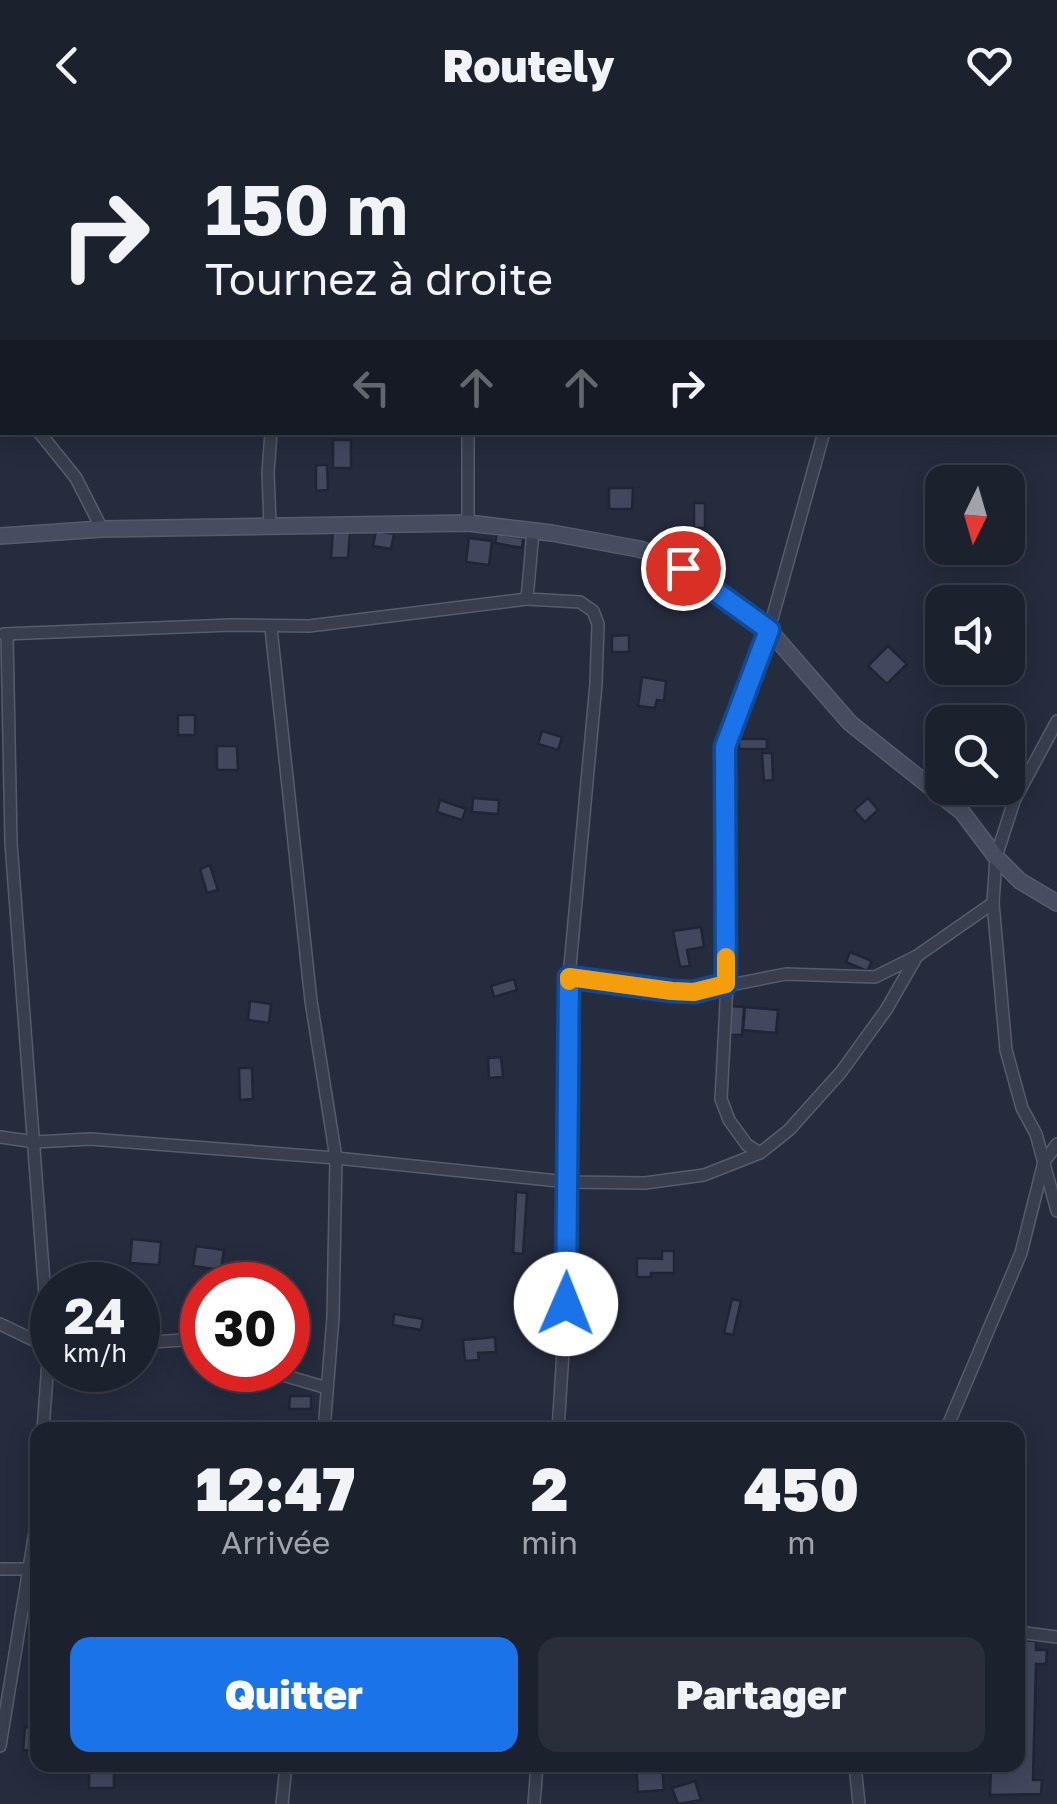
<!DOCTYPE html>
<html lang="fr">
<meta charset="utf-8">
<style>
body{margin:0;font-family:"Golos Text",sans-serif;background:#292e3a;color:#f1f3f6;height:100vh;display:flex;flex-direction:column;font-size:38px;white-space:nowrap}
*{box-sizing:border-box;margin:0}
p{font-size:32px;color:#a0a3aa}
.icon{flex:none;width:55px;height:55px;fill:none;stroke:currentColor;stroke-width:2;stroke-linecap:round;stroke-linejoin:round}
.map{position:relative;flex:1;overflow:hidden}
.drawer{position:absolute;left:30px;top:1292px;width:995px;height:350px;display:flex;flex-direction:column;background:#1c212e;border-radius:20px;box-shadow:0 5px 25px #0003,0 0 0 2px #3a3e4a}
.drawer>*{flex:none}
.guide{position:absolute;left:0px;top:0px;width:1058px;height:305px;box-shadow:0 5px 25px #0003,0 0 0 2px #3a3e4a;background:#1c212e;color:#f1f3f6;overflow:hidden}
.needle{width:65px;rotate:185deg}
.fabs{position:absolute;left:925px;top:335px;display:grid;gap:20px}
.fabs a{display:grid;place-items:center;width:100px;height:100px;border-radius:20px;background:#1c212e;box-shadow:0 5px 25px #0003,0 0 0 2px #3a3e4a;font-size:50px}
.speed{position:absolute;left:30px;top:1132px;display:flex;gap:20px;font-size:50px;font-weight:700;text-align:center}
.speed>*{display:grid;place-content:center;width:130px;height:130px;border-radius:50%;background:#1c212e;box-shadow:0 5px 25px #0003,0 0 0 2px #3a3e4a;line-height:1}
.speed small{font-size:25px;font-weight:400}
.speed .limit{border:15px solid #d22;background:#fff;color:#111}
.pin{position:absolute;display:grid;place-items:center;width:85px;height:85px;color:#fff;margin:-42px;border:5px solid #fff;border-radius:50%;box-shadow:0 2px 10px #0007}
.me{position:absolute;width:110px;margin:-55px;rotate:1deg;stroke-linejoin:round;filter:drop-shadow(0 0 8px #0008)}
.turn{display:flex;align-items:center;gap:35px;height:210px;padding:0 40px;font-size:45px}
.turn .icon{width:130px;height:130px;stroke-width:2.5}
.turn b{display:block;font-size:70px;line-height:85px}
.lanes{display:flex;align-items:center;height:95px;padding:0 40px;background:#0003;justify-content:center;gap:50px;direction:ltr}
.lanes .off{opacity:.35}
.eta{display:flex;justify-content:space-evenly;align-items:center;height:170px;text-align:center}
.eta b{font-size:60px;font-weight:800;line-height:70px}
.action{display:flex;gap:20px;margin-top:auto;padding:20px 40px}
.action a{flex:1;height:115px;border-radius:20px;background:#1a73e8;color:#fff;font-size:40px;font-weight:800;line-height:115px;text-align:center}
.action a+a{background:#292e3a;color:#f1f3f6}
header{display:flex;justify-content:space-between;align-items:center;height:130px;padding:0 40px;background:#1c212e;font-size:45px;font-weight:800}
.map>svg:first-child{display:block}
.building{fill:#41485e;stroke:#202535;stroke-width:2.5}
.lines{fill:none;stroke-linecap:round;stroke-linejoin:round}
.street-casing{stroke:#575c6c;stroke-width:14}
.secondary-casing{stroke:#575c6c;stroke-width:18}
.street{stroke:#393e4e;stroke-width:11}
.secondary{stroke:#474d61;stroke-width:15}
.route-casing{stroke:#114b97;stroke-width:25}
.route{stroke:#1a73e8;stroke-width:18}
.slow{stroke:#f59e0b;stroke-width:18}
</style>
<header><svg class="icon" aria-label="back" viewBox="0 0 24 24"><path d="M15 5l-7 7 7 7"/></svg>Routely<svg class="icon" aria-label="heart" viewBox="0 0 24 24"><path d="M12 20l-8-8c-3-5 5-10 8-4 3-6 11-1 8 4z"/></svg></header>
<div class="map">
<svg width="1057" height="1674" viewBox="0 0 1057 1674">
<rect width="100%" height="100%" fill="#252c3e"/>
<g class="building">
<rect x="333" y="310" width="18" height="28"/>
<polygon points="316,335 327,335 328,360 316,361"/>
<polygon points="609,358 633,358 632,379 609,379"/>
<rect x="694" y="373" width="11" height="25"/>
<polygon points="333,400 350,401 348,428 331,428"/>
<polygon points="376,401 394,404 391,419 373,416"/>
<polygon points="497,404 523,408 522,418 495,413"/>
<polygon points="469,408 492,411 489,435 466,432"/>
<polygon points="629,505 629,522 612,522 612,506"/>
<polygon points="888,516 907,534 887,554 868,536"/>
<polygon points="642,547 666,551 664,571 657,570 655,578 638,576"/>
<rect x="178" y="585" width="17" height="20"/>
<polygon points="542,601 562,607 558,620 538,614"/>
<rect x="739" y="609" width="28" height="10"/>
<polygon points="217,616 237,616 238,640 217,640"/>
<polygon points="762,623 772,623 773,650 764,651"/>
<polygon points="473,668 499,670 498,684 472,682"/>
<polygon points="868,668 878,680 865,692 854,680"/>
<polygon points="440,670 466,679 462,690 437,682"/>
<polygon points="210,735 218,760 207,763 200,739"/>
<polygon points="701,797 704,817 687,820 690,836 680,837 673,801"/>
<polygon points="850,822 872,831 867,841 846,832"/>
<polygon points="514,849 517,860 494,867 491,856"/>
<polygon points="250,871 271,874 269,893 248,890"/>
<polygon points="730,876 744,877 742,905 729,905"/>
<polygon points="745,877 778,880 776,903 743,900"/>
<polygon points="501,927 503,947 489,948 488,928"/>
<polygon points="239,938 252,938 253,969 240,970"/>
<polygon points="516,1062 527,1063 523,1124 513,1123"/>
<polygon points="132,1109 161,1112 159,1135 130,1133"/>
<polygon points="196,1116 224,1120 221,1140 193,1136"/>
<polygon points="662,1121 674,1121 674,1143 651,1143 651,1147 637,1147 637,1128 662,1129"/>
<polygon points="732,1169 741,1171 733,1205 724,1203"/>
<polygon points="394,1184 423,1189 421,1200 393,1195"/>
<polygon points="288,1199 303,1200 301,1228 288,1227"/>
<polygon points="495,1207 496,1222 478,1223 479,1230 465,1231 463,1210"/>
<polygon points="290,1266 311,1266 311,1279 289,1279"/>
<polygon points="1018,1510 1036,1511 1036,1520 1047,1520 1046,1534 1036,1534 1033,1650 1042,1650 1041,1664 990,1665 991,1635 1018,1635"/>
<polygon points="25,1597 38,1598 38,1621 23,1620"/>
<polygon points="636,1635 662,1635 664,1660 638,1662"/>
<polygon points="89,1638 114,1639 114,1658 89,1658"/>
<polygon points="695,1651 701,1670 678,1674 672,1658"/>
</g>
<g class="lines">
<defs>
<g id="street">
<polyline points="215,0 216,2"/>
<polyline points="481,0 506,2"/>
<polyline points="294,2 295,0"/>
<polyline points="910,2 911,0"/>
<polyline points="0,256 2,259"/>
<polyline points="39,302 76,348 102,399"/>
<polyline points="468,393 468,302"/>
<polyline points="270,395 268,343 271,302"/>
<polyline points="533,401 527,469 580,472 593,481 598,494 596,554 569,847 566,1174 558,1300"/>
<polyline points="271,498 311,871 336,1028 333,1187 324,1300"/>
<polyline points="4,504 231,495 309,496 527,469"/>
<polyline points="7,504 11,713 49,1219 43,1300"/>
<polyline points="1057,591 1014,671 996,727 993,773 1006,920 1022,978 1036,1004 1057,1081"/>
<polyline points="569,847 694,862 786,844 875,847 917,826 993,773"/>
<polyline points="0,1007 35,1012 90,1009 336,1028 568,1052 645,1053 704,1045 760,1023 789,1000 841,942 886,880 917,826"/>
<polyline points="760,1023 747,1015 729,990 721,969 727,854 725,617 769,500 824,302"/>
<polyline points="0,1194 52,1219"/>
<polyline points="138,1213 183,1210 202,1213"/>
<polyline points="266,1240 327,1258"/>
<polyline points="946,1300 1021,1123 1044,1032 1057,1014"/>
<polyline points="0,1439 28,1439"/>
<polyline points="1018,1502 1057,1507"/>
<polyline points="0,1616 38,1383"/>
<polyline points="855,1635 859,1674"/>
<polyline points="282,1674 286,1635"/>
<polyline points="534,1674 537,1635"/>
</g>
<polyline id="secondary" points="0,406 102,399 468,393 552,403 639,419 666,427 700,447 769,500 850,593 962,682 996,727 1020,751 1057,773"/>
</defs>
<use href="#street" class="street-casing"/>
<use href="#secondary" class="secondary-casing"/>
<use href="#street" class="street"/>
<use href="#secondary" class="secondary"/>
</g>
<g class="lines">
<defs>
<polyline id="route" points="566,1174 569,847 672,861 694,862 726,854 725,617 769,500 683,438"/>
</defs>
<use href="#route" class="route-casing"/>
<use href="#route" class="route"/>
<polyline class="slow" points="569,851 569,847 672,861 694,862 726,854 726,827"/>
</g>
</svg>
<div class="fabs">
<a><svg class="needle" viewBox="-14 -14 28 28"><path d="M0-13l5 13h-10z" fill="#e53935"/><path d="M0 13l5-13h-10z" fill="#a0a3aa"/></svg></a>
<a><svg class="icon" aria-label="sound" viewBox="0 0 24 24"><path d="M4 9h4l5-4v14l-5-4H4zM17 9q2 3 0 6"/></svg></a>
<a><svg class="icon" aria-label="search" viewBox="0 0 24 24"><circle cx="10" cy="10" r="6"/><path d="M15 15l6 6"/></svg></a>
</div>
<div class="speed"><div>24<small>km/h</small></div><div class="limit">30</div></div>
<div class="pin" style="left:683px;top:438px;background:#d93025"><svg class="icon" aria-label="arrive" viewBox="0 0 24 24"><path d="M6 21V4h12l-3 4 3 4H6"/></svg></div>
<svg class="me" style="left:566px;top:1174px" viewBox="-20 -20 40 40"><circle r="19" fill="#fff"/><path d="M0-13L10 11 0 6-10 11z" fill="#1a73e8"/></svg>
<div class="guide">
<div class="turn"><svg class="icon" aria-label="right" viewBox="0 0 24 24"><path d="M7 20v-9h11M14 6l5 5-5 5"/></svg><div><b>150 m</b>Tournez à droite</div></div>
<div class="lanes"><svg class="icon off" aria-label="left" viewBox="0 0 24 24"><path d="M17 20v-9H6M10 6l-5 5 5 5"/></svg><svg class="icon off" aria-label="ahead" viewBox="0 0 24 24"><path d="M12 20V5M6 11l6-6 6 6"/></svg><svg class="icon off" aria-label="ahead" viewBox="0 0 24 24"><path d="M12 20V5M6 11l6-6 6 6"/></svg><svg class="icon" aria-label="right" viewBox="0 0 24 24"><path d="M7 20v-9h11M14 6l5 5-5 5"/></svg></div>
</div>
<section class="drawer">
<div class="eta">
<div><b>12:47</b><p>Arrivée</p></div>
<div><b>2</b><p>min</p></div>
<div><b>450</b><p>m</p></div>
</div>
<div class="action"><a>Quitter</a><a>Partager</a></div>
</section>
</div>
